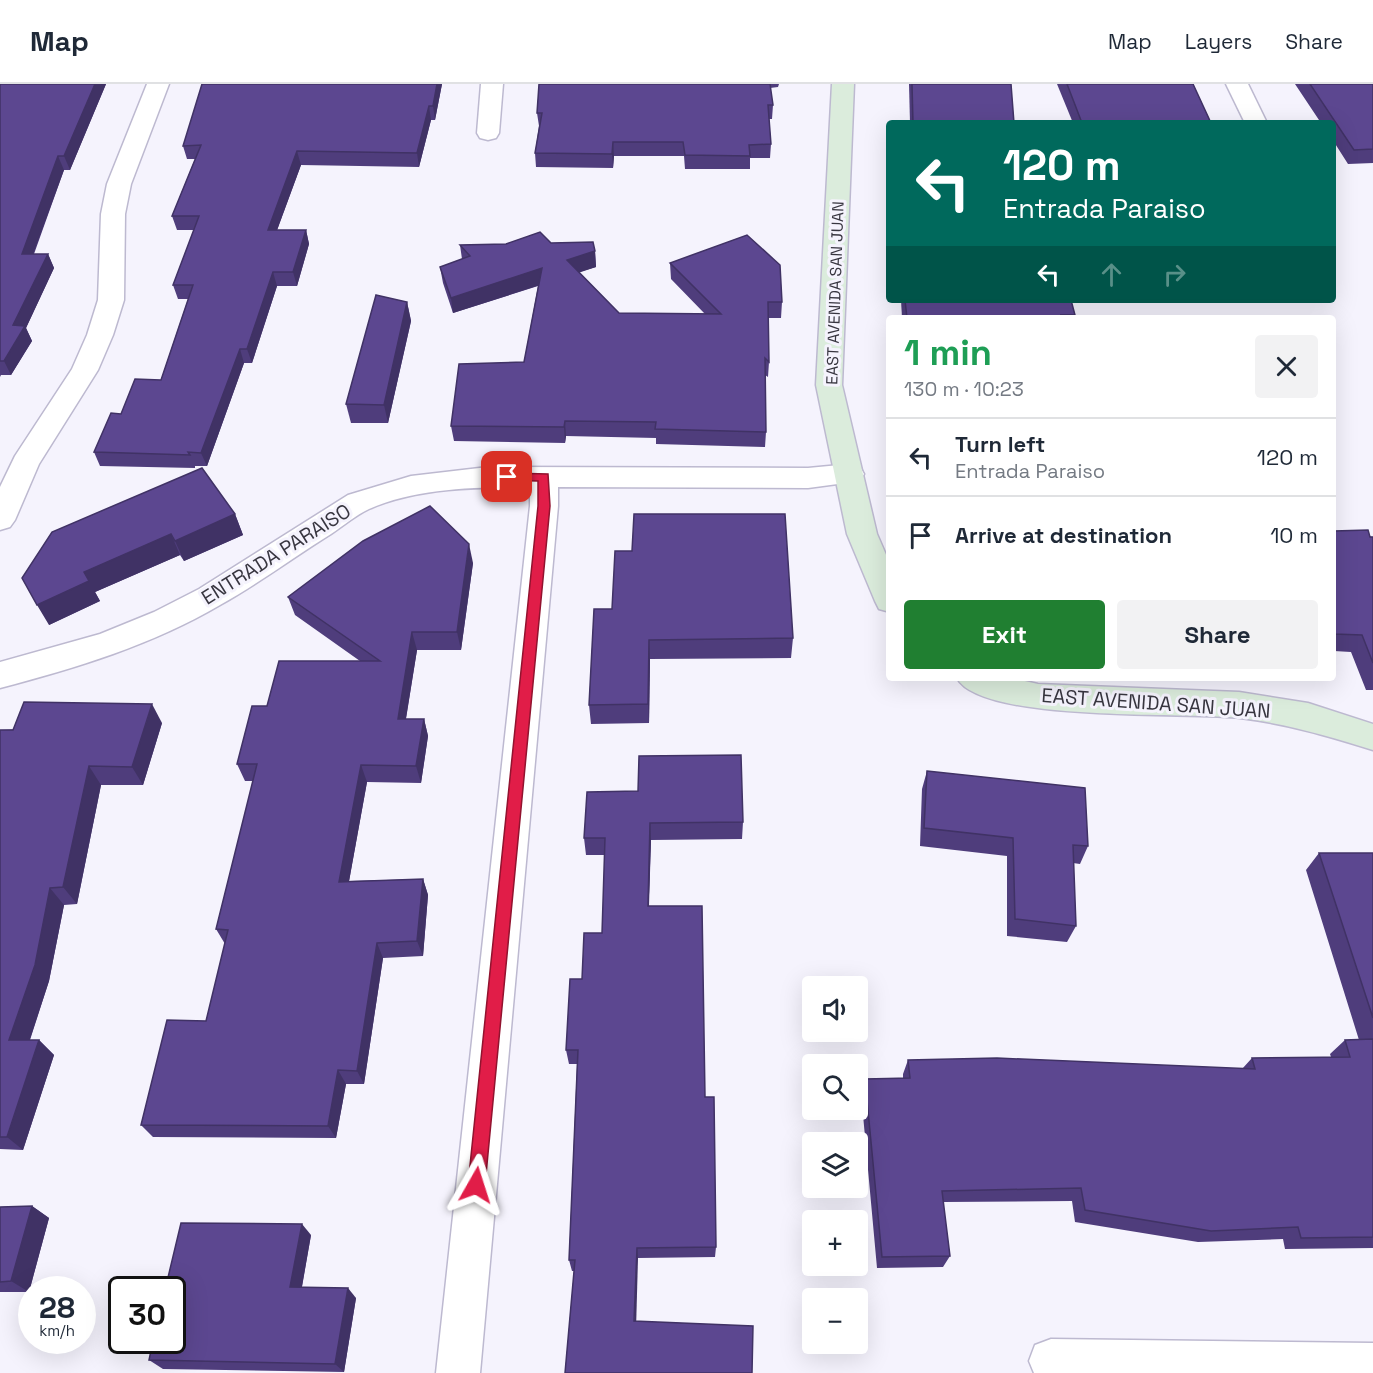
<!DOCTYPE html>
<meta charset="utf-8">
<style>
body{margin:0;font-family:"Space Grotesk",sans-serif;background:#f2f2f3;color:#1f2937;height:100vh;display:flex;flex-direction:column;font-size:22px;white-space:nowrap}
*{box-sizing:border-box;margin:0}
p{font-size:20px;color:#747a83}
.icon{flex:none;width:33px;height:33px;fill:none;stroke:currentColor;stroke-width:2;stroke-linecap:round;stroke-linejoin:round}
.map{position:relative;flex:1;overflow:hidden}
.panel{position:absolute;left:886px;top:231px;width:450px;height:366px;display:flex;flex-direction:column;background:#fff;border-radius:6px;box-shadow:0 6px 24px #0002}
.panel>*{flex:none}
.hud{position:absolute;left:886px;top:36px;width:450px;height:183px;border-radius:6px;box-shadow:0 6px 24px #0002;background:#00695c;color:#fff;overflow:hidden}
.tools{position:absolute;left:802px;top:892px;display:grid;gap:12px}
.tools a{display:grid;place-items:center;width:66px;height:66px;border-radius:6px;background:#fff;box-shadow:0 6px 24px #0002;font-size:30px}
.speed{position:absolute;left:18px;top:1192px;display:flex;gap:12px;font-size:30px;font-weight:700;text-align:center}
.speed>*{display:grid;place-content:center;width:78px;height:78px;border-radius:50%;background:#fff;box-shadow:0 6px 24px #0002;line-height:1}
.speed small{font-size:15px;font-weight:400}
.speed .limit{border:3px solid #111;border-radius:9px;background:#fff;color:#111}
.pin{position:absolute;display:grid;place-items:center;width:51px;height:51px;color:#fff;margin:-26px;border-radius:12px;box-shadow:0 3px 9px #0006}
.me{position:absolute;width:66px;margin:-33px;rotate:6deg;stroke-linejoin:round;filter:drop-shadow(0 0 4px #0008)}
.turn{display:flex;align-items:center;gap:21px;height:126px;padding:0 18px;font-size:27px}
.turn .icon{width:78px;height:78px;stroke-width:2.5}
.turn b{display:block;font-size:42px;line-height:51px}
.lanes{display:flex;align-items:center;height:57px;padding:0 18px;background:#0003;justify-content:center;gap:30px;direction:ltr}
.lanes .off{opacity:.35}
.round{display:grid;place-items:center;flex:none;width:63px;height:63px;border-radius:6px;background:#f2f2f3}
.overview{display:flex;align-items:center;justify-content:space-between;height:102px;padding:0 18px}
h1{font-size:36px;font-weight:700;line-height:45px;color:#1e9e55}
.action{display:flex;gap:12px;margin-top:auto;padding:12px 18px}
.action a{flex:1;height:69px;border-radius:6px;background:#207f31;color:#fff;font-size:24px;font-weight:700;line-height:69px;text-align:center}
.action a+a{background:#f2f2f3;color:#1f2937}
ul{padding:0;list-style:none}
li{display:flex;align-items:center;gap:18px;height:78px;padding:0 18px;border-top:2px solid #e0e1e3}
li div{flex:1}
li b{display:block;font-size:22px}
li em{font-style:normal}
header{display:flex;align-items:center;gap:36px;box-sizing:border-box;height:84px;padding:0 30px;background:#fff;border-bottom:2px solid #e0e1e3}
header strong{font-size:28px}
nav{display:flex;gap:33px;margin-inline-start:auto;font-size:21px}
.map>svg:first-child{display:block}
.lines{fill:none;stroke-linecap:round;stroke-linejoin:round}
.street-casing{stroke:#bdb9d0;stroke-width:3}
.secondary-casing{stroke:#bdb9d0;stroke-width:3}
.street{fill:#fff;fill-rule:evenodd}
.secondary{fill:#dbecdc;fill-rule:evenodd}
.wall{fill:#4f3d7c}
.shaded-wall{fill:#403265}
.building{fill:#5c4790;stroke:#403265;stroke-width:1.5}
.route{fill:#e11d48;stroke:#92132f;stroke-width:1.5}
.labels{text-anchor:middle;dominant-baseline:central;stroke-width:6;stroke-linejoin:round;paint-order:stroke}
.far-street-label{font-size:16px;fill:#383640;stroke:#f5f3fd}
.street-label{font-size:20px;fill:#383640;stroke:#f5f3fd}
</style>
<header>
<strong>Map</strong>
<nav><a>Map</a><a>Layers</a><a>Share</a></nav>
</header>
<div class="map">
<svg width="1373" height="1289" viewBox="0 0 1373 1289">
<rect width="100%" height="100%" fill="#f5f3fd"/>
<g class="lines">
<defs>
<g id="street">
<polygon points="147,0 169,0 131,100 125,130 124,216 113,251 98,286 39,380 15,436 10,443 0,446 0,403 15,372 72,285 87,251 98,216 101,130 107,100"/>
<polygon points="481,0 503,0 499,49 496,54 488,56 480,54 477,49"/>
<polygon points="1226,0 1248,0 1267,39 1245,39"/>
<path d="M850 380 860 383 864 390 860 397 808 404 558 403V422L480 1289H436L530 422V403C478 403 417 404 369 425 356 431 343 442 331 450 294 473 258 500 220 521 152 561 76 584 0 604V578L100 550 154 528 199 505 348 411 411 392 488 383 808 384Z"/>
<polygon points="1051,1255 1373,1259 1373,1289 1034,1289 1029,1277 1035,1261"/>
</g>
<g id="secondary">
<polygon points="832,0 854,0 842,301 877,450 890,480 890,528 879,525 875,517 847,450 816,301"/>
<path d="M957 594H1012L1038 600 1239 608 1308 619 1373 640V666C1328 652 1288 640 1240 634 1188 628 981 639 957 594Z"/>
</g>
</defs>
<use href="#street" class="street-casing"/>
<use href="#secondary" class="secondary-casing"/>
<use href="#street" class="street"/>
<use href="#secondary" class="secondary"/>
</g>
<g class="wall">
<polygon points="0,0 106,0 70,86 64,86 34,170 48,170 54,184 26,244 32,257 11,291 1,291 0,293"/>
<polygon points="442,0 435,36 431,36 419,83 301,81 277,146 306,146 309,160 297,202 277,202 252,279 244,279 207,382 195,382 195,384 100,382 94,368 121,330 161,296 188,215 178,215 173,201 194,146 177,146 172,132 195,75 187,75 183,62"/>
<polygon points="539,0 779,0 778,3 770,4 773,21 772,35 769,35 771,60 770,74 750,74 750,85 685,85 684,72 614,72 613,84 536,83 535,69 539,42 537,29"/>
<polygon points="909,0 1011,0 1014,39 910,39"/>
<polygon points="1057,0 1193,0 1211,39 1073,39"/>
<polygon points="1295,0 1373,0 1373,79 1348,80 1334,58 1334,39 1321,39"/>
<polygon points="551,159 595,167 596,183 579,188 619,229 705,230 671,195 670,179 782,218 781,234 768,234 769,278 768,293 765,291 766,348 765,363 656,360 656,354 566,352 565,359 454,357 451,342 524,278 538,202 453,229 443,199 440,183 462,175 460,161"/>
<polygon points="901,216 1071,216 1075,231 1074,234 902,234"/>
<polygon points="407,218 411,237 388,339 351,339 346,320"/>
<polygon points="235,430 243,451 184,477 180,471 95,508 100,517 49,541 52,448"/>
<polygon points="1334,447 1373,453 1373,606 1366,606 1351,568 1334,567"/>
<polygon points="473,479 461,566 417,566 406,635 424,635 428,652 421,699 367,698 349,797 423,795 428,811 423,872 383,874 364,1000 346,1000 336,1054 153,1053 141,1041 206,937 225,860 216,845 253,697 245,697 237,680 360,577 295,531 288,513"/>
<polygon points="594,525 793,554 791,574 650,575 649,639 591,640 589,621"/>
<polygon points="162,639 143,701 101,701 77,820 64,821 49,897 30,956 39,956 54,971 23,1066 0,1065 0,646"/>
<polygon points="927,687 1088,762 1080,780 1073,779 1076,842 1067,858 1007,852 1007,772 920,762 922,705"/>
<polygon points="638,707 743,738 742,755 651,756 649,822 705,1013 716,1163 715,1173 638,1174 565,1289 574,1187 572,1187 569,1176 577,980 569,980 566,966 582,895 602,849 605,771 586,771 584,754"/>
<polygon points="1319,769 1373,769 1373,1164 1285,1165 1283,1155 1198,1158 1075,1138 1072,1117 943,1118 950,1172 943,1183 877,1184 861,1009 865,995 903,994 903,990 908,976 1242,985 1252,974 1331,973 1330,970 1345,956 1359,956 1306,786"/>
<polygon points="32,1122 49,1134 29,1208 0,1208 0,1123"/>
<polygon points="311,1151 302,1203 356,1214 344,1288 163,1285 149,1276"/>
</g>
<g class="shaded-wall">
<polygon points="95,0 106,0 70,86 64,72"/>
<polygon points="437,0 442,0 435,36 433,22"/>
<polygon points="429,22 431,36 419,83 417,69"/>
<polygon points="613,58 614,72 613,84 612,70"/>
<polygon points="297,67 301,81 272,160 268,146"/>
<polygon points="58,72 64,86 28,184 22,170"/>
<polygon points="306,146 309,160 297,202 293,188"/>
<polygon points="595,167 596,183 569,192 567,176"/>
<polygon points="48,170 54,184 26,244 32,257 11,291 4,277 13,241"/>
<polygon points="542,184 543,200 453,229 451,214"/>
<polygon points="273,188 277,202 252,279 247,265"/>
<polygon points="407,218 411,237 388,339 384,321"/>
<polygon points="240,265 244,279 207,382 201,369"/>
<polygon points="565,337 566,352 565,359 564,343"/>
<polygon points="235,430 243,451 184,477 175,457"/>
<polygon points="171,450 180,471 95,508 100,517 49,541 37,521 84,488"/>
<polygon points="469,460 473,479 461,566 457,548"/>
<polygon points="412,548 417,566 403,652 398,635"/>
<polygon points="649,556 650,575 649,639 648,620"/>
<polygon points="152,620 162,639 143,701 132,683"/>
<polygon points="424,635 428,652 421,699 416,682"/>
<polygon points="361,681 367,698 346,814 339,798"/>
<polygon points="89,682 101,701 77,820 63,803"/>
<polygon points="650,739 651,756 648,838 648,822"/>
<polygon points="423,795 428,811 423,872 417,857"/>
<polygon points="50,804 64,821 49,897 25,970 9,956"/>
<polygon points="377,859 383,874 364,1000 357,987"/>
<polygon points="39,956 54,971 23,1066 7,1053"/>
<polygon points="338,986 346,1000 336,1054 328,1042"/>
<polygon points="32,1122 49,1134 29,1208 11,1197"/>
<polygon points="302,1140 311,1151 300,1213 290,1203"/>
<polygon points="637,1164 638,1174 636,1246 634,1237"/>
<polygon points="348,1204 356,1214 344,1288 335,1280"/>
</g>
<g class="building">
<polygon points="0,0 95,0 64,72 58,72 22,170 48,170 13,241 25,242 4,277 0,277"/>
<polygon points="202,0 437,0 433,22 429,22 417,69 297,67 268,146 306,146 293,188 273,188 247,265 240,265 201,369 188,368 190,371 94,368 111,329 121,330 135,295 161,296 193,201 173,201 199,132 172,132 201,61 183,62"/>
<polygon points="539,0 770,0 773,21 768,21 771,60 749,61 750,72 685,71 683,58 613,58 612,70 535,69 542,29 537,29"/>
<polygon points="912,0 1011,0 1014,39 913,39"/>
<polygon points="1067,0 1193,0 1211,39 1082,39"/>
<polygon points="1310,0 1373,0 1373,65 1354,66"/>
<polygon points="540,148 551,159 593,158 595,167 567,176 619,229 721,230 670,179 747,151 780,181 782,218 768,218 769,278 765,274 766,348 655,345 656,338 565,337 564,343 451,342 459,280 524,278 542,184 451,214 440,183 470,172 460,161 506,160"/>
<polygon points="376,211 407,218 384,321 346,320"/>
<polygon points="905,216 1071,216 1075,231 1061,231 1062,234 907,234"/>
<polygon points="202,384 235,430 175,457 171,450 84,488 89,497 37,521 22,494 52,448"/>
<polygon points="430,422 469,460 457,548 412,548 398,635 424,635 416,682 361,681 339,798 423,795 417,857 377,859 357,987 338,986 328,1042 141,1041 167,936 206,937 228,846 216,845 257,680 237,680 252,622 267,622 279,577 380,577 288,513 363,457"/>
<polygon points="634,430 785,430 793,554 649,556 648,620 589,621 594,525 612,525 615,467 632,467"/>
<polygon points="1368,446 1370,453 1373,453 1373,579 1362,551 1334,550 1334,447"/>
<polygon points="24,618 152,620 132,683 89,682 63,803 50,804 35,881 9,956 39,956 7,1053 0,1053 0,646 13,646"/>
<polygon points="741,671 743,738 650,739 648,822 702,822 705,1013 714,1013 716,1163 637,1164 634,1237 753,1242 752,1289 565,1289 575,1176 569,1176 578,966 566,966 570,895 582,895 584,849 602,849 605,754 584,754 587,708 638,707 639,672"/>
<polygon points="927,687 1085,704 1088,762 1073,761 1076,842 1015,835 1013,754 924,744"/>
<polygon points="1319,769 1373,769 1373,934"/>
<polygon points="1373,955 1373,1153 1301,1154 1298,1143 1211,1147 1085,1126 1081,1104 942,1107 950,1172 882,1173 865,995 910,994 908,976 997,974 1255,985 1252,974 1350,973 1345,956"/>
<polygon points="32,1122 11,1197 0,1198 0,1123"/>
<polygon points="181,1139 302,1140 290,1203 348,1204 335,1280 149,1276 153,1257 172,1257 172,1206 165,1206"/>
</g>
<polygon class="route" points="507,389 548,390 550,422 485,1101 482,1107 476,1110 470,1107 468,1101 538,422 538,397 502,396 502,390"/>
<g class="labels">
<g class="far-street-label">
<text transform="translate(835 209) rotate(-88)">EAST AVENIDA SAN JUAN</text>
</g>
<g class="street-label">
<text transform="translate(276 470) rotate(-32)">ENTRADA PARAISO</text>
<text transform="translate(1156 619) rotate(4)">EAST AVENIDA SAN JUAN</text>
</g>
</g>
</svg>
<div class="tools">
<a><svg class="icon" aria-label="sound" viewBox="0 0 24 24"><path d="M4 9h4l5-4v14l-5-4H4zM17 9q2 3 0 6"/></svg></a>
<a><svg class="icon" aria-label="search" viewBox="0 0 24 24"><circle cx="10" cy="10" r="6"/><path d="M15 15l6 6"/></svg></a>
<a><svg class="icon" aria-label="layers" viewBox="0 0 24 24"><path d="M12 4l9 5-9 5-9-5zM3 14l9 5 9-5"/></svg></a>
<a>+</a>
<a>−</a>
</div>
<div class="speed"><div>28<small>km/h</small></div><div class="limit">30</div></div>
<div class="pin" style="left:507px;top:393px;background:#d93025"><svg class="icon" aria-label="arrive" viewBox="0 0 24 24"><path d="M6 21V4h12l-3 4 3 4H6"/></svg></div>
<svg class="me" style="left:476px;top:1101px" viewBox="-20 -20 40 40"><path d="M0-17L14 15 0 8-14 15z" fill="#e11d48" stroke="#fff" stroke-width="4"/></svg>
<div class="hud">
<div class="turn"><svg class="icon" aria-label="left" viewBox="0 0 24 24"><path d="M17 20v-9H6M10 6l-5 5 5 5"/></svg><div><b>120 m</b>Entrada Paraiso</div></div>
<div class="lanes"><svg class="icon" aria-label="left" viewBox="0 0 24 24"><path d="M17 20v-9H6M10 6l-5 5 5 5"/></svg><svg class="icon off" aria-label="ahead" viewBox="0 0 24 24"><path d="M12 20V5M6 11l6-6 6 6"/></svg><svg class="icon off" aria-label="right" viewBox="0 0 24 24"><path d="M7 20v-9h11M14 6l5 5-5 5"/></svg></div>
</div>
<section class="panel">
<div class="overview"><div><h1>1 min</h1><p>130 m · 10:23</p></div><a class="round"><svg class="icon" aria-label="close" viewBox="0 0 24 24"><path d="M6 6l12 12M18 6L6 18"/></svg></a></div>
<ul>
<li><svg class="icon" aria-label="left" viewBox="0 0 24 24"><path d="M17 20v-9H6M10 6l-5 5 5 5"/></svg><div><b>Turn left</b><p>Entrada Paraiso</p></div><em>120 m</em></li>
<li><svg class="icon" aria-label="arrive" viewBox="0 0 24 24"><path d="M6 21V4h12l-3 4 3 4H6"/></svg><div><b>Arrive at destination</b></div><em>10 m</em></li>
</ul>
<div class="action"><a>Exit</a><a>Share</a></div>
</section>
</div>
